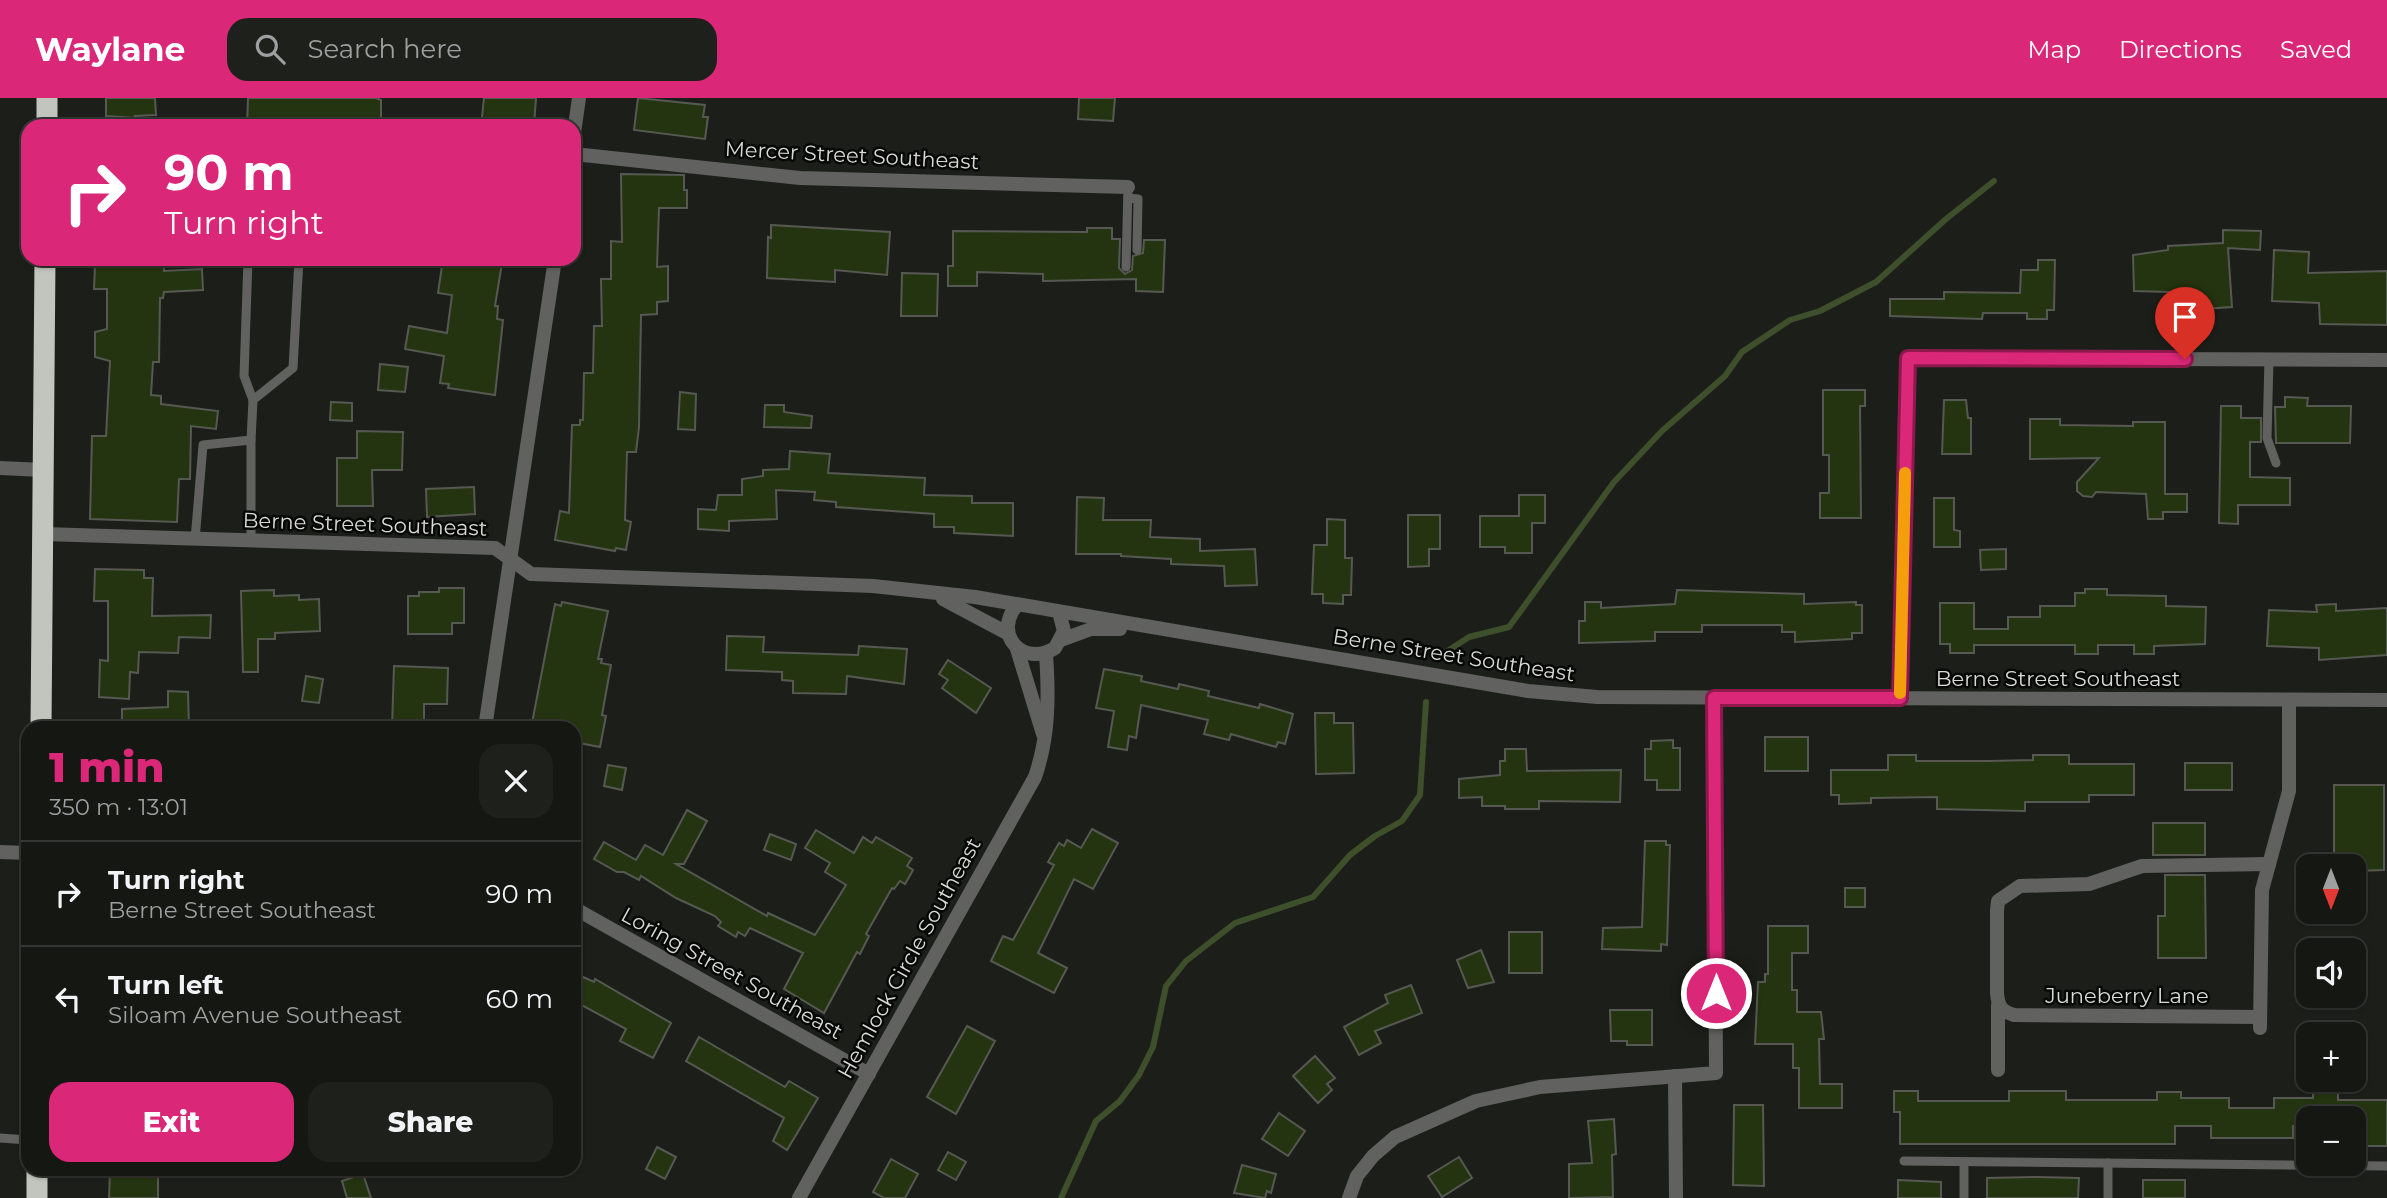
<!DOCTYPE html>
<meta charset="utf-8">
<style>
body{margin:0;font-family:Montserrat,sans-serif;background:#1e201c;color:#f1f3f6;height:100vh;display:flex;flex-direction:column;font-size:26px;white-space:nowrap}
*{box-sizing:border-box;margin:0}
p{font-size:23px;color:#9d9fa0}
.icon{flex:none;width:38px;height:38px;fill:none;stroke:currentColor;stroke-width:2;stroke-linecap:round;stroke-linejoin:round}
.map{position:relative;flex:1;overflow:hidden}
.sheet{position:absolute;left:21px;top:623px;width:560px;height:455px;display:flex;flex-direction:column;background:#151713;border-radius:21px;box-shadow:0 2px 5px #0004,0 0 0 2px #343633}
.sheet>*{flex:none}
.top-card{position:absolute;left:21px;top:21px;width:560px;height:147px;border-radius:21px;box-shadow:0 2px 5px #0004,0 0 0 2px #343633;background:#db2777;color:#fff;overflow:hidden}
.needle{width:46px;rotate:180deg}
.fabs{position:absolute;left:2296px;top:756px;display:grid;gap:14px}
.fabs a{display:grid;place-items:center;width:70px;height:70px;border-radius:14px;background:#151713;box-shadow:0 2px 5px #0004,0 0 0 2px #343633;font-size:35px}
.pin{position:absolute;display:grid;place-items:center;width:60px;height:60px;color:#fff;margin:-72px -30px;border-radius:50% 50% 50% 0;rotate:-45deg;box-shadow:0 0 7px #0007}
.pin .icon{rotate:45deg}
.me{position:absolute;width:77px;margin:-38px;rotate:0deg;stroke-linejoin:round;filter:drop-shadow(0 0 5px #0008)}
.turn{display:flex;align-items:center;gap:24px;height:147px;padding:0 28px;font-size:32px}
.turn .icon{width:91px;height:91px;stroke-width:2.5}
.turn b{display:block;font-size:49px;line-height:60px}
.round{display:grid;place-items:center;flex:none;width:74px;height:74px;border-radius:21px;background:#1e201c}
.head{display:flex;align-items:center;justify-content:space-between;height:119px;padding:0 28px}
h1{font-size:42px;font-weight:800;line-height:52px;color:#db2777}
.primary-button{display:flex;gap:14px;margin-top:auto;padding:14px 28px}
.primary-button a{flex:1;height:80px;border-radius:21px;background:#db2777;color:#fff;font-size:28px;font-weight:800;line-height:80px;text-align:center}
.primary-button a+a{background:#1e201c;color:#f1f3f6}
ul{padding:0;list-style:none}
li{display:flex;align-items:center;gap:21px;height:105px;padding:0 28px;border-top:2px solid #343633}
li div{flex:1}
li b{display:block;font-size:26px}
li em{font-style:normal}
header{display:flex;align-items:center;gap:42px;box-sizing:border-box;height:98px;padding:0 35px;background:#db2777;color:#fff}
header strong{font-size:33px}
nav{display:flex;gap:38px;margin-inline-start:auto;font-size:24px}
.search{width:490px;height:63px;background:#1e201c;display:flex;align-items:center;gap:18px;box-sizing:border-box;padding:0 24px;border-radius:21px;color:#9d9fa0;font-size:26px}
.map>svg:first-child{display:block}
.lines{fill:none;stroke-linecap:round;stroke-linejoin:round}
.stream{stroke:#3e4f2b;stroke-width:6}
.building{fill:#243410;stroke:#555952;stroke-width:2}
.lane{stroke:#61625f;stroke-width:9}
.street{stroke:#61625f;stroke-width:14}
.highway{stroke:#c1c5bd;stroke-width:21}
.route-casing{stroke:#8e194d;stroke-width:18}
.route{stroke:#db2777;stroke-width:12}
.slow{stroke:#f59e0b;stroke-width:12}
.labels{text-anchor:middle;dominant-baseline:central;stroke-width:5;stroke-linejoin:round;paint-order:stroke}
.street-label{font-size:21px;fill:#d8dad6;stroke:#070806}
</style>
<header>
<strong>Waylane</strong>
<div class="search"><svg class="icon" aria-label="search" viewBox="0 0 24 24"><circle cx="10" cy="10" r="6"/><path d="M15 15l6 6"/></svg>Search here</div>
<nav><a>Map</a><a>Directions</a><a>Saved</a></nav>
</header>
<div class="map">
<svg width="2387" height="1100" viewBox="0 0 2387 1100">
<rect width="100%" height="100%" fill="#1c1f19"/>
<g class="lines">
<g class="stream">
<polyline points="1446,554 1469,539 1509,529 1614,384 1662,333 1725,278 1742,254 1790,222 1820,213 1876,184 1946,121 1994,83"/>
<polyline points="1061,1100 1096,1023 1120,1003 1139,977 1153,949 1166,888 1186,863 1235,825 1313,799 1350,757 1375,738 1402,723 1420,697 1426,604"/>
</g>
</g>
<g class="building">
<polygon points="106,0 155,0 156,17 135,18 136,20 106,18"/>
<polygon points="248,0 376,0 381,2 381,28 247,28"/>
<polygon points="484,0 536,0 534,28 481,28"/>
<polygon points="638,0 705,7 703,19 708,19 705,41 634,32"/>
<polygon points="1079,0 1115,0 1113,23 1078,21"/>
<polygon points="621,76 684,77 684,92 687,92 687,110 659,110 657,169 668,168 668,203 657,204 657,216 641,217 639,329 636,354 627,354 625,422 631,424 626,452 616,450 615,453 555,442 560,413 569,415 572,327 580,327 580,322 583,322 584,275 593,275 594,228 602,228 601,181 611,181 611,143 622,144"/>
<polygon points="771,127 890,134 887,177 835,172 835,184 767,180 768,139 771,140"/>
<polygon points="1087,130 1112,130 1112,141 1120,141 1119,170 1125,176 1132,172 1133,158 1143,155 1144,142 1165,142 1163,194 1136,193 1136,181 1043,183 1043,176 977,174 977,188 948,188 948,168 953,168 953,133 1087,134"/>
<polygon points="2223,132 2261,133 2260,152 2228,150 2232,209 2203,211 2204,216 2172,217 2170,194 2134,193 2133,157 2168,152 2168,148 2223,145"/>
<polygon points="2274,152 2309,154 2308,175 2387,173 2387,227 2320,226 2319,205 2272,203"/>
<polygon points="443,161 502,165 495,208 498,208 497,221 503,222 495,297 448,290 449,286 440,285 444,258 405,251 409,228 447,235 452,197 438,195"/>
<polygon points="2038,162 2055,162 2054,212 2047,212 2047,221 2027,221 2027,215 1983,215 1982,221 1890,218 1890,201 1944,201 1944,194 2020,195 2021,172 2038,172"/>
<polygon points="95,167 164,168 164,173 202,171 203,192 164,194 163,200 160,200 159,264 153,264 151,297 161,298 161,306 218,313 216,331 191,328 190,381 179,381 177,424 90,421 92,338 106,338 110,263 95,259 95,234 107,231 107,191 94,191"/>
<polygon points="902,175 938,176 937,218 901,218"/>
<polygon points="380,266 408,269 405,294 378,292"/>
<polygon points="1823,292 1865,292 1865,308 1860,308 1861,420 1820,420 1820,395 1829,395 1829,357 1823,357"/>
<polygon points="680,294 696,296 695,332 678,331"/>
<polygon points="2285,299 2308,300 2307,308 2351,308 2350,345 2276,345 2275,309 2285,309"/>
<polygon points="1944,302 1966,302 1968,320 1971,320 1971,356 1942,356"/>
<polygon points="331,304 352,305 352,323 330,322"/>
<polygon points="765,307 784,307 784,314 812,318 811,330 764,329"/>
<polygon points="2221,308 2241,308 2241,320 2261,320 2261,344 2250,344 2250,379 2290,380 2290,407 2238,407 2238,426 2219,425"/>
<polygon points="2030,321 2060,321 2060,327 2133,328 2133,324 2165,324 2165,396 2187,396 2187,414 2163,414 2163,421 2148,421 2146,396 2096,394 2092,399 2083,398 2077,393 2077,384 2099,360 2030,361"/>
<polygon points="357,333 403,334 402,372 372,372 373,408 337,408 337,360 357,360"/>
<polygon points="790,353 830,356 828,375 925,380 924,397 972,398 972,405 1013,405 1013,438 954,435 954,429 934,429 934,416 836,409 836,404 814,402 815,394 776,392 777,421 729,423 729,433 698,431 698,411 716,412 718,397 742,397 742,381 763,378 763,372 789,371"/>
<polygon points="474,389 475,416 427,419 426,391"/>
<polygon points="1519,397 1545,397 1545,425 1532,425 1532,455 1505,455 1505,449 1480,449 1480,418 1519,418"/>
<polygon points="1077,399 1104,400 1103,422 1151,422 1150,439 1200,441 1200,453 1255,451 1257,487 1225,488 1224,468 1171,466 1171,461 1121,458 1121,456 1076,456"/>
<polygon points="1934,400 1954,400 1954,432 1960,433 1960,449 1934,449"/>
<polygon points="1408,417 1440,417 1440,451 1429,451 1429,468 1408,469"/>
<polygon points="1327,421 1345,422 1345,460 1352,460 1351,497 1343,497 1343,506 1323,505 1323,496 1312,496 1314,447 1327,447"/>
<polygon points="2006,451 2006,471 1981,472 1980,452"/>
<polygon points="95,471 144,472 144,480 153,480 152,518 211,517 210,540 179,539 178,555 139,554 138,575 130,574 129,601 99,599 100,562 108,563 108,503 94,503"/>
<polygon points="439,490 464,490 464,525 452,525 452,536 408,536 408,498 419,498 419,494 439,494"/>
<polygon points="2085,491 2107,491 2107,497 2166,498 2166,508 2206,509 2205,546 2154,548 2154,556 2134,556 2134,547 2098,547 2098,556 2075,556 2075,547 1974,547 1974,555 1950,555 1950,546 1940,546 1940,505 1974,505 1974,531 2008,531 2008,519 2040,519 2040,508 2075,508 2075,495 2085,495"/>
<polygon points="274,492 274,498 299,497 299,502 319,501 320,533 275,535 275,541 258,541 258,574 243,574 241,493"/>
<polygon points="1677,492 1804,496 1804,506 1856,504 1856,507 1862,507 1862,535 1852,535 1852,541 1795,544 1795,534 1782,534 1782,527 1702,527 1702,534 1655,534 1655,543 1579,545 1579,523 1585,523 1585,504 1601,504 1601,510 1675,506"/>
<polygon points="562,504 608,513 598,561 602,561 601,565 611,567 602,617 606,618 600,649 574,644 574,630 531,630 555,506 561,508"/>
<polygon points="2336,506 2336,513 2387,510 2387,557 2319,562 2319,550 2267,548 2269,512 2317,514 2316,507"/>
<polygon points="727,538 764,539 763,554 858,557 859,548 907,551 904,586 847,578 846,596 793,595 793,583 782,582 782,574 726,572"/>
<polygon points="948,562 991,590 976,615 942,590 948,582 939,576"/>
<polygon points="394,568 448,570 447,606 424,606 424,630 392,630"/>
<polygon points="1104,571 1142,578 1141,583 1178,591 1179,586 1209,593 1208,598 1259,610 1260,606 1293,616 1285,646 1278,644 1276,649 1231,636 1229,642 1204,636 1208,622 1141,607 1136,640 1129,638 1127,652 1108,649 1114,613 1096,610"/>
<polygon points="306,578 323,581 319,605 302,603"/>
<polygon points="168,593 188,594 189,630 122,630 122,611 168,609"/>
<polygon points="1315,615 1334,615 1334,625 1353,625 1354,675 1316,676"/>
<rect x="1765" y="639" width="43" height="34"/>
<polygon points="1673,642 1673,650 1680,650 1680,692 1657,692 1657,682 1645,682 1645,651 1651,651 1651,643"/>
<polygon points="1505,651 1526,651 1527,673 1621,672 1620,704 1539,703 1539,711 1505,711 1505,708 1482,708 1482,699 1459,700 1459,681 1500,677 1500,663 1505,663"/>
<polygon points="1888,657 1916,657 1916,663 1989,663 2033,662 2033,657 2069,657 2069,666 2134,666 2134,697 2089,697 2089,704 2025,704 2025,713 1937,711 1937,699 1871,700 1871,705 1839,706 1839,697 1831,697 1831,672 1888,672"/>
<rect x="2185" y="665" width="47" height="27"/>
<polygon points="608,667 626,670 622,692 604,688"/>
<polygon points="2334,687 2384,687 2384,772 2354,773 2354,768 2334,768"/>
<polygon points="687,712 707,723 684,766 676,766 767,818 768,815 815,837 846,787 825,774 830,765 805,750 816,732 854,755 863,739 872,745 876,739 912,760 907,768 913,772 905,786 900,783 894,791 892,790 866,836 869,838 860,856 857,854 824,915 784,891 803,855 750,830 745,838 738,834 736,839 718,828 721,824 715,818 676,800 641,778 639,782 624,774 617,774 594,761 604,744 636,762 645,747 663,757"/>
<rect x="2153" y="725" width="52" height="32"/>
<polygon points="1092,731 1118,745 1093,791 1074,781 1038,855 1067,870 1054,895 991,863 1003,838 1013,842 1054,767 1048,764 1059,745 1064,748 1067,742 1081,750"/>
<polygon points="770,736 796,746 791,762 764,752"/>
<polygon points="1645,743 1666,743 1666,747 1670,747 1667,847 1661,846 1661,853 1602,851 1603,830 1642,829"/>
<polygon points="2165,777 2205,777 2206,860 2158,860 2158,818 2165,818"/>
<rect x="1845" y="790" width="20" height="19"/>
<polygon points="1768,828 1808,828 1808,855 1792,855 1792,892 1797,892 1797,914 1821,914 1824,941 1819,941 1820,986 1842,986 1842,1010 1799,1010 1799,970 1793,970 1793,946 1755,946 1758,884 1765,884 1765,876 1768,876"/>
<rect x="1509" y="834" width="33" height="41"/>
<polygon points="1481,852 1494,884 1468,890 1457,862"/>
<polygon points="583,879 594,884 595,881 671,925 653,960 620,943 626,931 574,903 574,896"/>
<polygon points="1411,887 1422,915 1375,933 1381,945 1359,957 1344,929 1388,905 1385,897"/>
<polygon points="1610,912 1652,912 1652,947 1627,947 1627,943 1611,943"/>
<polygon points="967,928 995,943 956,1016 927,999"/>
<polygon points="699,939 785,989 789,983 818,1000 787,1052 773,1043 784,1020 686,963"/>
<polygon points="1315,958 1335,980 1327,986 1332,992 1318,1005 1293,978"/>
<polygon points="1894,993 1918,993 1918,1003 2009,1003 2009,993 2066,993 2066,1002 2157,1002 2157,994 2181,994 2181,1000 2229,1000 2229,1010 2274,1010 2274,1000 2313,1000 2313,995 2338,995 2338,1002 2387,1002 2387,1048 2354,1048 2354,1020 2299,1020 2299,1028 2293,1028 2293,1040 2211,1040 2211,1028 2175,1028 2175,1046 1900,1046 1900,1014 1894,1014"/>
<polygon points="1734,1007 1763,1007 1764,1088 1733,1087"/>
<polygon points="1279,1015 1305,1033 1288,1058 1262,1041"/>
<polygon points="1614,1021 1616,1056 1612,1057 1613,1099 1569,1100 1569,1066 1592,1065 1588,1023"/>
<polygon points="657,1049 676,1059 665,1081 646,1071"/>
<polygon points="948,1054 966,1064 956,1082 938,1072"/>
<polygon points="1459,1059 1472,1080 1442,1099 1428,1078"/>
<polygon points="891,1061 918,1076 905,1100 884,1100 873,1094"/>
<polygon points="1242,1067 1276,1076 1271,1095 1267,1093 1265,1100 1234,1095"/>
<polygon points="110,1074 158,1074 158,1100 109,1100"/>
<polygon points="363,1076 371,1100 347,1100 342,1083"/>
<polygon points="2038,1079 2079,1080 2078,1100 1987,1100 1987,1080"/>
<polygon points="1898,1082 1941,1084 1941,1100 1898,1100"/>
<rect x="2143" y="1082" width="42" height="18"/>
</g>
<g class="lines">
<g class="lane">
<polyline points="1128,100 1138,101 1137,152"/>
<polyline points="248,161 244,278 253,302 293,270 299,161"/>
<polyline points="1126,169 1128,89"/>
<polyline points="2269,261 2267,340 2276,365"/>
<polyline points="251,342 253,302"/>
<polyline points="195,442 203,347 251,342 251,443"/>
<polyline points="0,1040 28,1042"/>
<polyline points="1904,1063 2387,1068"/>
<polyline points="1964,1064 1964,1100"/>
<polyline points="2108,1065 2108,1100"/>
</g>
<g class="street">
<polyline points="574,35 579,0"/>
<polyline points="574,56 800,80 1128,89"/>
<polyline points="0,370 43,372"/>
<polyline points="43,436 495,450 531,476 873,488 975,499 1528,593 1597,599 2387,602"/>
<polyline points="943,501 1007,535"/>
<path d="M1017 507C992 536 1023 570 1055 550L1064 533 1059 514"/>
<polyline points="1061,542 1091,531 1120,531"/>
<polyline points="1017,551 1043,636"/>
<polyline points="1900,600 1908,260 2387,262"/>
<polyline points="485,630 555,161"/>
<polyline points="0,754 28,755"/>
<polyline points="574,810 869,976"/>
<polyline points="1998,907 1998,972"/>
<path d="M2260 919 2014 917C2001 913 1998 908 1997 895V813L1998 803 2020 788 2089 786 2142 768 2269 766"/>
<polyline points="2260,930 2262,792 2289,693 2289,602"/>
<polyline points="1675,978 1676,1100"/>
<path d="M799 1100 1035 679C1049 638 1049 599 1046 556"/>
<polyline points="1349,1100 1357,1078 1373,1058 1395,1039 1476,1003 1540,989 1716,975 1714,600"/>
</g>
<g class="highway">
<polyline points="47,28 47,0"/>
<polyline points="41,630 45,161"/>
<polyline points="37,1100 37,1071"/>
</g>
</g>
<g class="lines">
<defs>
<polyline id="route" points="1716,895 1714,600 1900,600 1908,260 2185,261"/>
</defs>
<use href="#route" class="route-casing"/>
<use href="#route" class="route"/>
<polyline class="slow" points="1900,595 1905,375"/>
</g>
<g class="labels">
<g class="street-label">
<text transform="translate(852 57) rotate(3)">Mercer Street Southeast</text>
<text transform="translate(365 426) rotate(2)">Berne Street Southeast</text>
<text transform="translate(1454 557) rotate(9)">Berne Street Southeast</text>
<text x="2058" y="580">Berne Street Southeast</text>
<text transform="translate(909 860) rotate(-61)">Hemlock Circle Southeast</text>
<text transform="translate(732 875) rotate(29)">Loring Street Southeast</text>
<text x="2127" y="897">Juneberry Lane</text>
</g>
</g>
</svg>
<div class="fabs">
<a><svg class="needle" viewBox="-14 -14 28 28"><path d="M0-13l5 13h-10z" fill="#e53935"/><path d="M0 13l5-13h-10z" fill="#9d9fa0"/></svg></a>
<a><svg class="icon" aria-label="sound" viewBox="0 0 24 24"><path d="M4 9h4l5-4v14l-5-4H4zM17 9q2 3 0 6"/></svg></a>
<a>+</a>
<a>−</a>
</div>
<div class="pin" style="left:2185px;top:261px;background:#d93025"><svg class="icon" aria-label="arrive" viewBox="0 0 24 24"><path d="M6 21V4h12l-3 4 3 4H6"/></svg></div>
<svg class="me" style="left:1716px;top:895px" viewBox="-20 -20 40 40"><circle r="17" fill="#db2777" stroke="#fff" stroke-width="3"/><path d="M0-11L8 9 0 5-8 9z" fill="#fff"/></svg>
<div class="top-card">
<div class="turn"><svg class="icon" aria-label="right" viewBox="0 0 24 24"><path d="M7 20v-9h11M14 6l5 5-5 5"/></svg><div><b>90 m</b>Turn right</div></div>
</div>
<section class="sheet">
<div class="head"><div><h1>1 min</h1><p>350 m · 13:01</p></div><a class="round"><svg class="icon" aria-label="close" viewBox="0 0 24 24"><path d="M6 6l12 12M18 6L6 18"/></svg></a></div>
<ul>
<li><svg class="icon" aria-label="right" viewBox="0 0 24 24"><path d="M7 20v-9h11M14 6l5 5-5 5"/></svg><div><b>Turn right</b><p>Berne Street Southeast</p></div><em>90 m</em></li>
<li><svg class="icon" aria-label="left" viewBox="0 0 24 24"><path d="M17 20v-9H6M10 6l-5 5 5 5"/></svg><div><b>Turn left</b><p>Siloam Avenue Southeast</p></div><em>60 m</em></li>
</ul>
<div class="primary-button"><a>Exit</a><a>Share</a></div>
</section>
</div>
